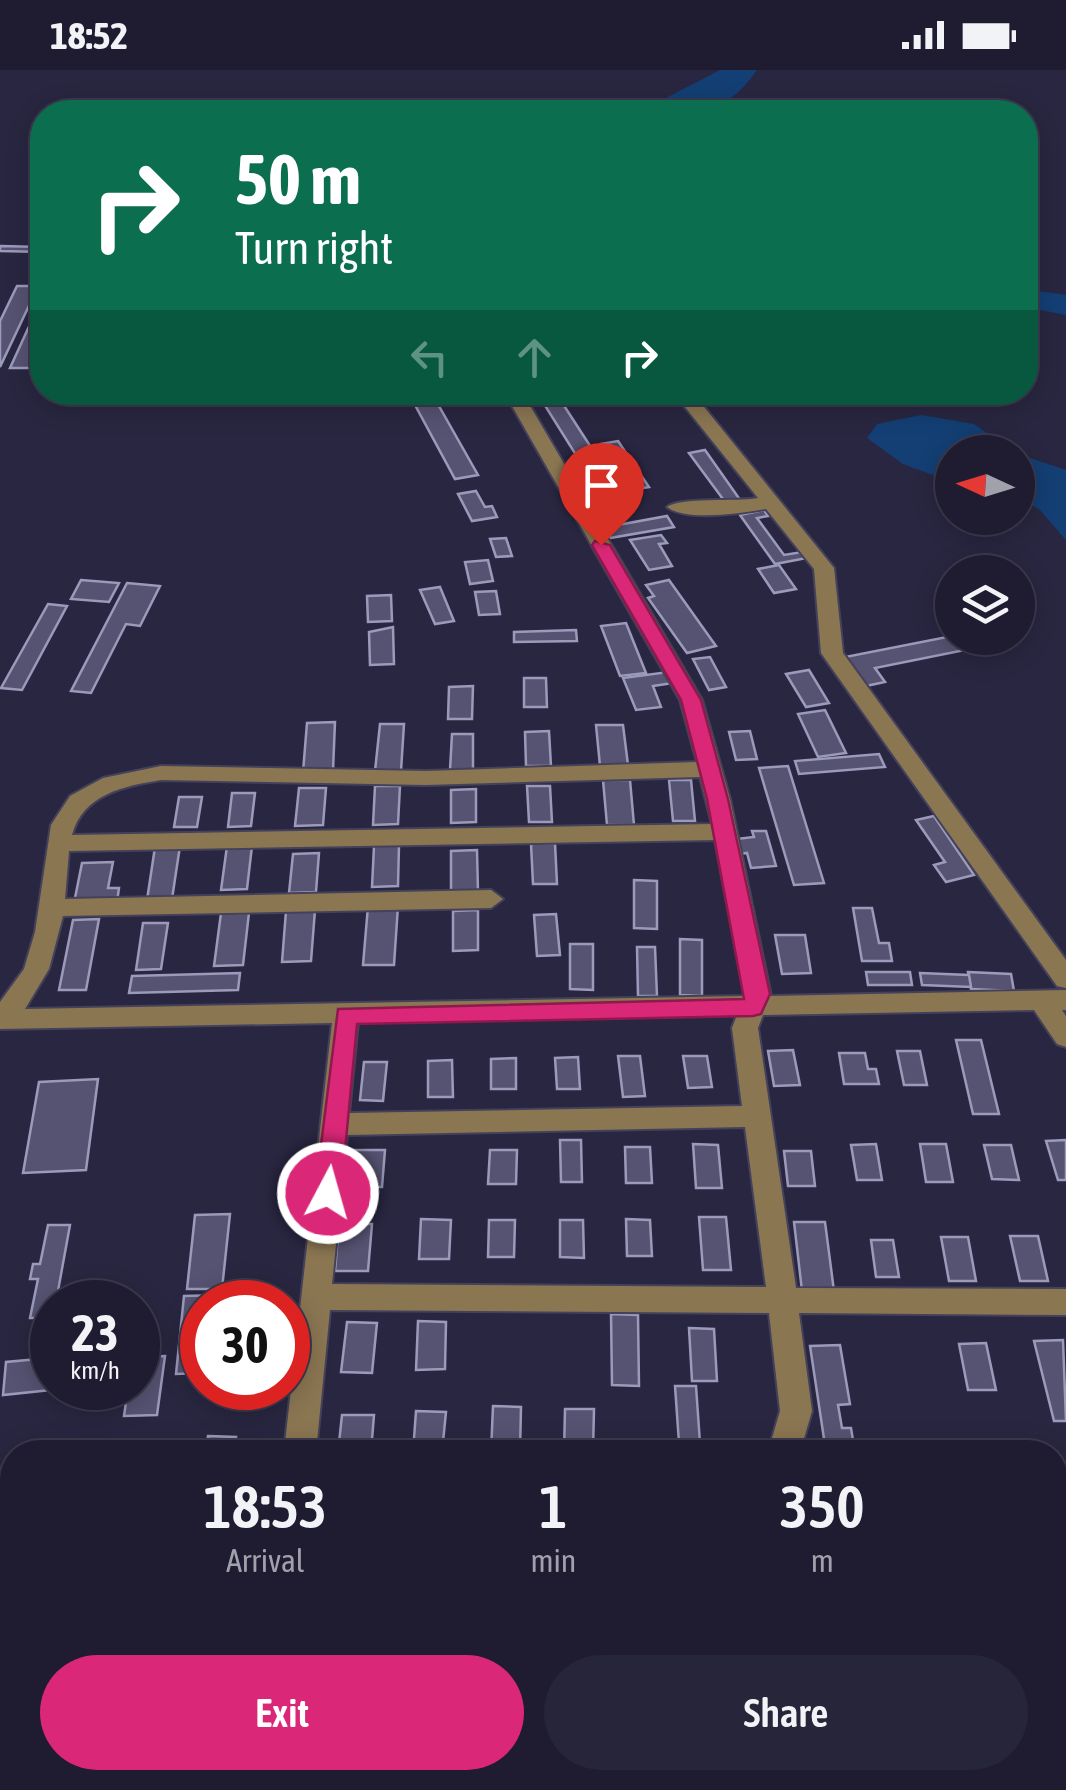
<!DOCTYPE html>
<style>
body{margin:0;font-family:"Asap Condensed",sans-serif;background:#272539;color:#f1f3f6;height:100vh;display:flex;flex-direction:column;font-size:38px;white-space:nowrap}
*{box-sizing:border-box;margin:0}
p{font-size:32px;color:#a1a1ab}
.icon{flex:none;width:55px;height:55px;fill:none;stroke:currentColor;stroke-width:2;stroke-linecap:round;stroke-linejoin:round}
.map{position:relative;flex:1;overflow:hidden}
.drawer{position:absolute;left:0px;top:1370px;width:1068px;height:350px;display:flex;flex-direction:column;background:#1f1c31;border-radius:40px 40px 0 0;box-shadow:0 5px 25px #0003,0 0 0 2px #3c3a4d}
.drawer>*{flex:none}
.top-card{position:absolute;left:30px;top:30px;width:1008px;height:305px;border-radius:40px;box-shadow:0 5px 25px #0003,0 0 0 2px #3c3a4d;background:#0b6e4f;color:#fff;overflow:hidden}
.needle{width:65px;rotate:274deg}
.buttons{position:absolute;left:935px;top:365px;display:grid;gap:20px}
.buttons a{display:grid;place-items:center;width:100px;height:100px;border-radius:50%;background:#1f1c31;box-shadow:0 5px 25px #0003,0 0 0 2px #3c3a4d;font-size:50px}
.speed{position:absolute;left:30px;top:1210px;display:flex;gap:20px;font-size:50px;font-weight:700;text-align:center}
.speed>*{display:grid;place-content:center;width:130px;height:130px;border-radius:50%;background:#1f1c31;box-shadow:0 5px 25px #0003,0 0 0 2px #3c3a4d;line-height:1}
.speed small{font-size:25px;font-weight:400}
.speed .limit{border:15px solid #d22;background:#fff;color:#111}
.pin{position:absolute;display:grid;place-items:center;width:85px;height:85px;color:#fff;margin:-102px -42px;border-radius:50% 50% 50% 0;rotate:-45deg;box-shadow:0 0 10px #0007}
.pin .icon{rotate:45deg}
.me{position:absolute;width:110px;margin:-55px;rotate:6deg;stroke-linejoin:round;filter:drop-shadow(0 0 8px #0008)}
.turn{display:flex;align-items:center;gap:35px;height:210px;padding:0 40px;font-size:45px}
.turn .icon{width:130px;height:130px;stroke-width:2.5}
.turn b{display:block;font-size:70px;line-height:85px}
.lanes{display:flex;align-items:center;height:95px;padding:0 40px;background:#0003;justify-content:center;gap:50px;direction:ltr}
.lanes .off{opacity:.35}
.eta{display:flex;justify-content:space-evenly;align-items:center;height:170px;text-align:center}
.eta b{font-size:60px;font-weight:600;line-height:70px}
.primary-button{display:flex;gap:20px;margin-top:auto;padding:20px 40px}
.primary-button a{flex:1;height:115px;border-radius:60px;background:#db2777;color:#fff;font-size:40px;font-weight:600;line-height:115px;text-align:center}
.primary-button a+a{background:#272539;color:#f1f3f6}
.status{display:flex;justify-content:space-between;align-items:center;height:70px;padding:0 50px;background:#1f1c31;direction:ltr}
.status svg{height:28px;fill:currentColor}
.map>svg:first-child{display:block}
.water{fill:#133f74}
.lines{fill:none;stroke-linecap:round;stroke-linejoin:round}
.river{fill:#133f74;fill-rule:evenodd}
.building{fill:#565372;stroke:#9c9abb;stroke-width:2.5}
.minor-casing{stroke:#44415b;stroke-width:4}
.minor{fill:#8b7652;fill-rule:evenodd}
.route{fill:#db2777;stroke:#8e194d;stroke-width:2.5}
</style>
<div class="status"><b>18:52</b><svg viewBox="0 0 49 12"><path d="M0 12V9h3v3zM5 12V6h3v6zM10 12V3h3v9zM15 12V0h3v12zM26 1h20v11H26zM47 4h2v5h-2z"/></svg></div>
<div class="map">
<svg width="1066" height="1720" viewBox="0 0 1066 1720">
<rect width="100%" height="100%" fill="#292641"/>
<g class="water">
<path d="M730 0H757C725 46 697 43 646 42L703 30Z"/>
<polygon points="921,345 974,354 1014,382 952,382 952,412 903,394 867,368 877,354"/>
<polygon points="1018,384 1066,400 1066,470 1040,440 1018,426"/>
</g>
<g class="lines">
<g class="river">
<polygon points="720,0 746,0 740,13 673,42 639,42"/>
<polygon points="1025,219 1066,225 1066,245 1025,237"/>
</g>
</g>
<g class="building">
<polygon points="0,176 42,177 42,182 0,181"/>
<polygon points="17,216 42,216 42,223 35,223 0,297 0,251"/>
<polygon points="42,228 42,281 35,298 10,298"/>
<polygon points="408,322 431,322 478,405 455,409"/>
<polygon points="561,331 620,422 601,425 544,334"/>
<polygon points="618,371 649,417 631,420 601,374"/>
<polygon points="705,380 743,434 728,436 689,383"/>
<polygon points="476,421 485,437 492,436 497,447 472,451 458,424"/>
<polygon points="608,430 623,454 667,446 674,457 610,468 589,433"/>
<polygon points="764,440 768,446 757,448 784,485 802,482 807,488 775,494 740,445"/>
<polygon points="661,465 667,473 659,474 672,496 649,500 630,470"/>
<polygon points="506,468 512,486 496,487 490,469"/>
<polygon points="488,490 493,511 470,514 465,492"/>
<polygon points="779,495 796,519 774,523 758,499"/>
<polygon points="81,510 119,513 109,532 71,529"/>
<polygon points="669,510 716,576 687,583 648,528 654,526 646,515"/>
<polygon points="127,513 160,516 140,556 126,554 91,623 71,621"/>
<polygon points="440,517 454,551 435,554 420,520"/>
<polygon points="496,521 500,544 479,545 475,522"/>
<polygon points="391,525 392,551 368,552 367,526"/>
<polygon points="48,534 67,536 22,620 1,618"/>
<polygon points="626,553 646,603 620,606 601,556"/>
<polygon points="393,557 394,594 370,595 369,562"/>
<polygon points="576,560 577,571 514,572 514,562"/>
<polygon points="952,566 961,568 970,579 875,598 885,612 866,616 845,587"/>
<polygon points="710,587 726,617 709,620 693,589"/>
<polygon points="809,600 829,633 806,637 786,604"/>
<polygon points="668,602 673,613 653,616 661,637 636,640 623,608"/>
<polygon points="524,608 546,608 547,637 524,637"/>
<polygon points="473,616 472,649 448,649 449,617"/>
<polygon points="825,640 846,683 818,687 798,644"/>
<polygon points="335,652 333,701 303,702 307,653"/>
<polygon points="380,654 404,654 401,701 375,701"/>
<polygon points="596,655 623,655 628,695 600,696"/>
<polygon points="549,661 551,696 526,696 525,662"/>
<polygon points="750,661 757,689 736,690 729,662"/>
<polygon points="452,664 473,664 473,700 450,700"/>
<polygon points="879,684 885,697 799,704 795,691"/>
<polygon points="788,696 824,813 794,815 759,698"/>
<polygon points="603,710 630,710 634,755 607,755"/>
<polygon points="669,710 691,710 695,751 673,751"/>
<polygon points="375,716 400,716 398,754 373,755"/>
<polygon points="527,716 550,716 552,752 529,752"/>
<polygon points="299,718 326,718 323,755 295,756"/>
<polygon points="476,719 476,752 451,753 451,720"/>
<polygon points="232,723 255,723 251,756 228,757"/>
<polygon points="179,727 202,727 197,757 174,757"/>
<polygon points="934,746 974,805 946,812 934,795 945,792 916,750"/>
<polygon points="752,761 766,761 776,796 751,798 747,783 740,784 736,769 754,767"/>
<polygon points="555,773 557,814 533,814 531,774"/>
<polygon points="399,775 398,816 372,817 374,776"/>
<polygon points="180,776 172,829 147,830 155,777"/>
<polygon points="227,776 252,776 247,819 221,820"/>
<polygon points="477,780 478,822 451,823 451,781"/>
<polygon points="319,783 316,822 289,823 293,784"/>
<polygon points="113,792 108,818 119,818 117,832 74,833 82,793"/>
<polygon points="634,810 657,811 657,859 634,858"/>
<polygon points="368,836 398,836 394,895 363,895"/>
<polygon points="853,838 872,838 879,873 889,873 892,891 862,891"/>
<polygon points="315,840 311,891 282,892 286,841"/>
<polygon points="478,840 478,880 453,881 453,841"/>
<polygon points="221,843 249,843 243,895 214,896"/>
<polygon points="556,844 560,885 537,886 534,845"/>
<polygon points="99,849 86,920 59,920 73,850"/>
<polygon points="143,853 168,853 161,899 136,900"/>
<polygon points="775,865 805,865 811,903 782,904"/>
<polygon points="680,869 702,870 702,926 680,925"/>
<polygon points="570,874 593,874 593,920 570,919"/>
<polygon points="637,877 655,877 657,926 638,926"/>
<polygon points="866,902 910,902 912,915 868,915"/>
<polygon points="968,902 1011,904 1014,921 971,919"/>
<polygon points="240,903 238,920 129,923 132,906"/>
<polygon points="920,903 969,905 971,917 922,915"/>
<polygon points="956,970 981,970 999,1044 973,1044"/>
<polygon points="793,980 800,1015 774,1016 768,981"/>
<polygon points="897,981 920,981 927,1015 904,1015"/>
<polygon points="839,983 865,983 868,999 876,999 879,1014 844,1014"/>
<polygon points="618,986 640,986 645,1026 623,1027"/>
<polygon points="683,986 707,986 712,1017 688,1018"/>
<polygon points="578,987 580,1019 557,1019 555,988"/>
<polygon points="516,988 516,1019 491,1019 491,989"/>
<polygon points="452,990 453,1027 428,1027 428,991"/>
<polygon points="364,992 387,992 383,1031 360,1030"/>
<polygon points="98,1009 86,1100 23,1103 39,1012"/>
<polygon points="560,1070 581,1070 582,1112 561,1112"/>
<polygon points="1066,1070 1066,1110 1058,1110 1046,1071"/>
<polygon points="693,1074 718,1075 722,1118 696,1118"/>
<polygon points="876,1074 882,1110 857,1110 851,1075"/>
<polygon points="920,1074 946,1074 953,1112 926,1112"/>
<polygon points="984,1075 1011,1075 1019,1110 992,1109"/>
<polygon points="625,1077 650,1077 652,1113 626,1113"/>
<polygon points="346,1080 385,1080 382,1117 367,1117 366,1131 341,1131"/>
<polygon points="490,1080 517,1080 516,1114 488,1114"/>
<polygon points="784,1081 811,1081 815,1116 788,1116"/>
<polygon points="230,1144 222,1219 187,1219 195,1145"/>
<polygon points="699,1147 726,1147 731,1200 703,1200"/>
<polygon points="421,1149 451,1150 449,1189 419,1189"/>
<polygon points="626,1149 650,1150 652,1186 627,1186"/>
<polygon points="489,1150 515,1150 514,1187 488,1187"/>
<polygon points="560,1150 583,1150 584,1188 560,1187"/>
<polygon points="794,1152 825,1152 834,1221 802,1221"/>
<polygon points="339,1154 372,1154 368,1201 335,1201"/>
<polygon points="48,1155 70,1155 56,1232 52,1248 30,1248 38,1209 30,1209 33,1194 40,1194"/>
<polygon points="1010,1166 1038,1166 1048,1211 1020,1211"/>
<polygon points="941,1167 968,1167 976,1211 949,1211"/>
<polygon points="871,1170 893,1170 899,1207 876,1207"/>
<polygon points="222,1225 221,1232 202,1232 202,1303 176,1304 184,1226"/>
<polygon points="611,1244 638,1245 639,1316 612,1315"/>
<polygon points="418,1251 446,1252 445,1299 416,1300"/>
<polygon points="347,1252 377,1253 372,1303 341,1302"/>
<polygon points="689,1258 714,1259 717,1311 692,1311"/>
<polygon points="1063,1270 1066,1351 1054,1351 1034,1271"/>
<polygon points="52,1271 52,1318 70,1318 3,1325 6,1292 38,1289 40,1272"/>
<polygon points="986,1273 996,1320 968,1320 959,1274"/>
<polygon points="840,1275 850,1334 838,1335 842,1358 851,1358 855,1382 826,1382 810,1276"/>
<polygon points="165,1286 157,1345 124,1346 128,1318 138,1318 138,1287"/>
<polygon points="675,1316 696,1316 700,1373 679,1373"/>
<polygon points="493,1336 521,1337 520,1382 491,1382"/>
<polygon points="565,1339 594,1339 593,1382 564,1382"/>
<polygon points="416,1341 446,1342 442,1382 413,1382"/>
<polygon points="342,1345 374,1345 371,1382 338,1382"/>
<polygon points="208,1366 236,1367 234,1382 206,1382"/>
<polygon points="63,1370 62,1382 33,1382 34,1373"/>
<polygon points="34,1708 80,1708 78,1720 32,1720"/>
<polygon points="461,1708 496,1708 490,1720"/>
<polygon points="558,1708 585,1708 593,1712 589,1720 552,1720"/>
</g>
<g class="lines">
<defs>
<g id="minor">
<path d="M504 322H522L702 630 730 729 771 926 1066 920V940H1062L1066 946V977L1057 974 1034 940 763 945 758 958 796 1218 1066 1219V1245L799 1243 812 1341 800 1382H768L780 1341 769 1243 330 1240 316 1382H284L332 953 0 959V932L24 899 35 862 51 755 70 726 103 708 161 696 426 701 697 692 680 630ZM700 707 712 754 72 765C83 724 124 716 161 710L426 715ZM715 770 745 926 25 939 49 899 63 846 491 838 503 829 491 820 65 829 69 781ZM737 945 732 958 742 1036 349 1043 358 952ZM745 1057 766 1217 332 1214 347 1065Z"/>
<path d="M673 322H692L834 498 843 583 1066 890V918L1057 916 821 583 814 499 766 439C742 443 687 452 667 437 680 427 736 432 758 428Z"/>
<polygon points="1066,1453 1066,1483 1055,1484 1055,1454"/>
<rect x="0" y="1476" width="12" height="32"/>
<polygon points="161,1708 199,1708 194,1720 156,1720"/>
<polygon points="367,1708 422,1708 427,1720 372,1720"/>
<polygon points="651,1708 687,1708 683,1720 647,1720"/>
</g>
</defs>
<use href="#minor" class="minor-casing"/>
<use href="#minor" class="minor"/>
</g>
<polygon class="route" points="595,471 610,475 701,630 728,729 770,924 761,944 753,946 357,954 341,1123 337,1131 319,1131 315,1123 338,939 744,929 707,729 681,630 592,475"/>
</svg>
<div class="buttons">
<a><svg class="needle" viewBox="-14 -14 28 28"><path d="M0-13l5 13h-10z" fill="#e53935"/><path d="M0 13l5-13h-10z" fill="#a1a1ab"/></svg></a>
<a><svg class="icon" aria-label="layers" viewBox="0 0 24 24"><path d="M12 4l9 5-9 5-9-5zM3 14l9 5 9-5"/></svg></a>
</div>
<div class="speed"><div>23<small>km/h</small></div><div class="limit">30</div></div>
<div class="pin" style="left:601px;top:475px;background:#d93025"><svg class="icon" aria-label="arrive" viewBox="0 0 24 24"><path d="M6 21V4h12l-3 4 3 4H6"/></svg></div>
<svg class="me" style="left:328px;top:1123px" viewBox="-20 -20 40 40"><circle r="17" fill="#db2777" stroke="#fff" stroke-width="3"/><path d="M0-11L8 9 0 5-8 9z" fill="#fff"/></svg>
<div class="top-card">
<div class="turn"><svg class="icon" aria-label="right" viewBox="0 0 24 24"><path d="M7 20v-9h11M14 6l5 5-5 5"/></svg><div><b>50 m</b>Turn right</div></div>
<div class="lanes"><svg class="icon off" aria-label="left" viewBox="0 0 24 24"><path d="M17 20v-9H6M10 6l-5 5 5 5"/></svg><svg class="icon off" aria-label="ahead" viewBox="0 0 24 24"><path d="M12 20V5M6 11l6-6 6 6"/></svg><svg class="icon" aria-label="right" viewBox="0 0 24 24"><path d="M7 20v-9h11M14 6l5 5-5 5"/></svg></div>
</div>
<section class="drawer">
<div class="eta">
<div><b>18:53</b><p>Arrival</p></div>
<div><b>1</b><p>min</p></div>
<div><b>350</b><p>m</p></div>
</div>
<div class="primary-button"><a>Exit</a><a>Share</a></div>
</section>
</div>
